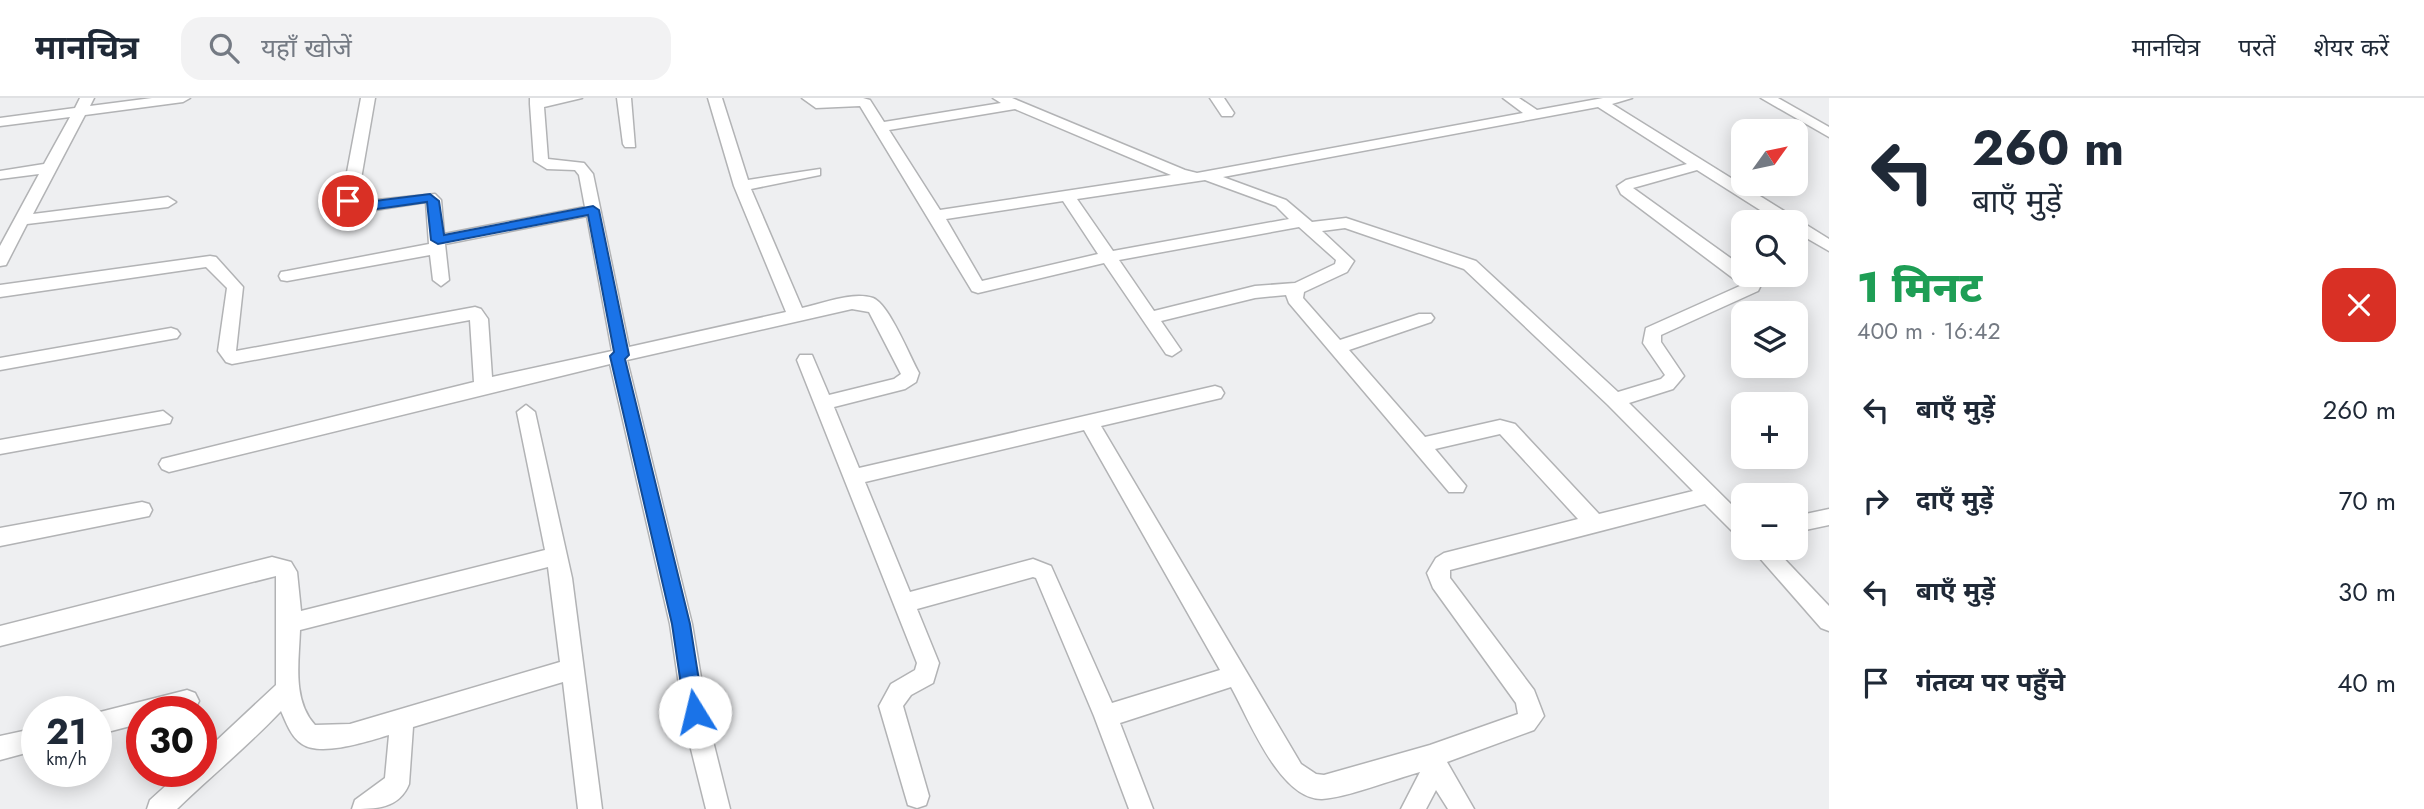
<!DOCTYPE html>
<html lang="hi">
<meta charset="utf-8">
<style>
body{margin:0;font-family:Jost,"Noto Sans Devanagari",sans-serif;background:#f2f2f3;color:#1f2937;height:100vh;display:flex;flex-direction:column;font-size:26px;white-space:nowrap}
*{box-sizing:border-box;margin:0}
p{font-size:23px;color:#747a83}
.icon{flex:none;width:38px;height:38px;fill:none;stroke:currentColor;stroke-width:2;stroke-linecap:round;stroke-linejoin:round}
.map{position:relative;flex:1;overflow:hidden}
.details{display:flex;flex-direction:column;background:#fff;width:595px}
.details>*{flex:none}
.guide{background:#fff;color:#1f2937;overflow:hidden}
.needle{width:46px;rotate:57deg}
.buttons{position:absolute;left:1731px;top:21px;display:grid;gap:14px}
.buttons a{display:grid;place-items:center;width:77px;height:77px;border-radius:14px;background:#fff;box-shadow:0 4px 18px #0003;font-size:35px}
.speed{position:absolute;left:21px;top:598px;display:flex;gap:14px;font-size:35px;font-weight:700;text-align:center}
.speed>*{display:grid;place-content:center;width:91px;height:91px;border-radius:50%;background:#fff;box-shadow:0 4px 18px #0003;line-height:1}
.speed small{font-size:18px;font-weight:400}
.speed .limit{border:10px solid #d22;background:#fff;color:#111}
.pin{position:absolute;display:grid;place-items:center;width:60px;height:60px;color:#fff;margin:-30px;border:4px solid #fff;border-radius:50%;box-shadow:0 2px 7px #0007}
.me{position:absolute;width:77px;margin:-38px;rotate:351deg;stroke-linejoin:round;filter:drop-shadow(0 0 5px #0008)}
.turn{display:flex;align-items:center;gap:24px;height:147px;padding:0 28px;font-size:32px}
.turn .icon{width:91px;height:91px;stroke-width:2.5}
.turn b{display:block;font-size:49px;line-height:60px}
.round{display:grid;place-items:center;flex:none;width:74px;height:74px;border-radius:21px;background:#f2f2f3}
.overview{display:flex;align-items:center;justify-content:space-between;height:119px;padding:0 28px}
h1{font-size:42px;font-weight:800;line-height:52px;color:#1e9e55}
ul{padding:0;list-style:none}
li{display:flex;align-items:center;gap:21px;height:91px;padding:0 28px}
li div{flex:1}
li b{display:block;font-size:26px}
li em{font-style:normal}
header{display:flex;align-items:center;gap:42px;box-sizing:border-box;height:98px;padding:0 35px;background:#fff;border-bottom:2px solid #e0e1e3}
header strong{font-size:33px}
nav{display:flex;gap:38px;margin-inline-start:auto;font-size:24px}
.search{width:490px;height:63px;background:#f2f2f3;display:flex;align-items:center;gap:18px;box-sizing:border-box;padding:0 24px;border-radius:21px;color:#747a83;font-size:26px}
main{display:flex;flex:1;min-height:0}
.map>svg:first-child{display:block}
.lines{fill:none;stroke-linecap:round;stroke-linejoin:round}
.minor-casing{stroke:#b2b3b5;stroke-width:3}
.minor{fill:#fff;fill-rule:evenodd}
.route{fill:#1a73e8;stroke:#114b97;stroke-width:2}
</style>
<header>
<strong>मानचित्र</strong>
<div class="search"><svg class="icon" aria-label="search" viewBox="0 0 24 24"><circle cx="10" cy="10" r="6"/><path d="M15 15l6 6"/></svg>यहाँ खोजें</div>
<nav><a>मानचित्र</a><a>परतें</a><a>शेयर करें</a></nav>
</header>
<main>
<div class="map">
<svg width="1829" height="711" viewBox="0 0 1829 711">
<rect width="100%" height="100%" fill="#eeeff1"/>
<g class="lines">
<defs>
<g id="minor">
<polygon points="80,0 94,0 90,8 152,0 190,0 183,4 85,17 33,116 168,99 176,104 168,109 27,126 6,167 0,168 0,148 39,76 0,81 0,73 44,66 70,19 0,28 0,20 75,10"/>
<path d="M361 0H375L357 104 435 96 441 102 444 136 585 109 579 77 575 72 547 71 534 63 530 6V0H582L544 9 548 61 584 65 593 76 629 249 786 214 734 88 708 0H722L748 82 820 71V77L751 91 802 210C822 206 852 193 873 200 889 206 910 259 919 275L916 284 905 291 834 309 859 370 1215 288 1221 290 1224 295 1221 300 1101 328 1301 666 1316 676 1324 677 1430 647 1518 616 1516 605 1433 490 1427 475 1436 460 1444 455 1578 421 1500 336 1435 351 1466 388 1463 394H1449L1289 205 1286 197 1255 200 1161 223 1181 252 1172 258 1166 256 1104 165 978 195 972 193 860 8 816 10 802 0H863L870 2 884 24 1001 5 993 0H1012L1185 72 1197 75 1523 15 1503 0H1519L1537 12 1603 0H1632L1612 6 1829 141V153L1796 134V124H1779L1697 72 1633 90 1743 169V177H1752L1760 189 1758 193 1661 237V244L1684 278 1673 291 1629 305 1743 418V439L1736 437 1705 406 1450 472V480L1534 592 1544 618 1534 632 1447 664 1474 711H1448L1436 692 1426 711H1401L1420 674C1394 681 1346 700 1322 701 1280 702 1249 621 1231 589L1120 625 1153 711H1129L1094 618 1036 480 1033 479 917 511 939 565 933 585 911 597 903 608 929 698 926 707 917 710 908 707 879 608 891 586 915 572 917 565 797 262 800 257H812L829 297 894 281 901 276 869 214 852 211 627 262 692 526 709 627 730 711H706L685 627 670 526 610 266 169 374 162 371 159 366 162 361 474 284 470 222 232 266 226 264 218 253 227 190 206 169 0 199V187L210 158 216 159 243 189 236 253 475 209 481 211 488 221 492 279 612 253 587 118 445 146 449 182 441 188 433 182 430 157 287 183 281 182 279 178 281 174 287 173 429 146 426 104 356 115 341 106ZM1598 9 1687 66 1626 82 1617 88 1621 96 1742 187 1646 230 1643 245 1665 277 1661 281 1618 294 1476 163 1346 120 1312 124 1286 102 1223 79ZM1015 11 1171 77 940 112 889 32ZM1205 82 1276 108 1289 121 1113 153 1077 101ZM1063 103 1098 156 982 183 946 121ZM1299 129 1336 162 1335 166 1295 185 1255 188 1154 213 1119 162ZM1345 130 1464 171 1608 307 1693 393 1599 416 1515 326 1500 322 1425 339 1349 252 1431 224 1434 220 1431 216H1419L1340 242 1303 200 1304 194 1347 174 1354 163 1322 133ZM1084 332 1220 572 1112 605 1051 468 1033 461 910 494 865 384Z"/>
<polygon points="617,0 631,0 635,49 625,49 623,46"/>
<polygon points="1210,0 1224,0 1234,15 1232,18 1222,18"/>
<polygon points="1761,0 1778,0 1829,29 1829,39"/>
<polygon points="171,230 177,232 180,236 177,240 0,272 0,260"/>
<path d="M526 307 535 314 572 480 602 711H578L563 584 413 629 409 686C399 711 375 711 352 711L355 702 385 680 389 637C369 643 321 659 302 646 291 639 286 624 281 613 248 648 211 678 177 711H147L150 702 181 674H201V657L276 587V478L0 548V528L272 459 291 464 297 474 301 513 545 452 517 314ZM548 469 560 564 350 626 315 627C292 602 299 563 300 532Z"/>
<polygon points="163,313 172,320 170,325 0,356 0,342"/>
<polygon points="142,404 149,406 152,412 149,418 0,448 0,430"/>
<polygon points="1829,411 1829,427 1796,434 1796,418"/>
<polygon points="1751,450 1774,450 1829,508 1829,533 1821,530"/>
<polygon points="187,592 195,595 199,603 195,611 185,614 142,614 142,625 96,637 96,615"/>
<polygon points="37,630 37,652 0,662 0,638"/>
</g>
</defs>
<use href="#minor" class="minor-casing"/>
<use href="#minor" class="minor"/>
</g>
<polygon class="route" points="430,96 439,103 444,137 593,108 599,112 629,257 625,261 690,526 704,614 702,620 695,623 688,620 685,614 672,526 610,258 614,254 588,117 438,146 431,142 427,104 356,114 342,103 348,99 359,105"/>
</svg>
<div class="buttons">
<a><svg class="needle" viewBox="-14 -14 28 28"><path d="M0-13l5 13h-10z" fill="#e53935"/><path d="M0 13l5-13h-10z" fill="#747a83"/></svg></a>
<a><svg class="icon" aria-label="search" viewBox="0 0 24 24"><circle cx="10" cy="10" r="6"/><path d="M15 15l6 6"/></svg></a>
<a><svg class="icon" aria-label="layers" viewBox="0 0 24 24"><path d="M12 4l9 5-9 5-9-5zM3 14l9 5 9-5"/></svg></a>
<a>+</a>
<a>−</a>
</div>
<div class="speed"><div>21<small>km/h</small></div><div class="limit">30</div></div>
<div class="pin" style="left:348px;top:103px;background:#d93025"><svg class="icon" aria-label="arrive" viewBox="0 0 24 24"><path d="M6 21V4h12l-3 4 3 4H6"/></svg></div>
<svg class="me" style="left:695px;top:614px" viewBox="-20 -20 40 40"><circle r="19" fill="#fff"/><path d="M0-13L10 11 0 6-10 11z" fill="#1a73e8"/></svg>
</div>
<section class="details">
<div class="guide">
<div class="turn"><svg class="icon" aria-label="left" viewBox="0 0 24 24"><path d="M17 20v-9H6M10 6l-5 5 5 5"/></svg><div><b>260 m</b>बाएँ मुड़ें</div></div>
</div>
<div class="overview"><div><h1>1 मिनट</h1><p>400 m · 16:42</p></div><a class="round" style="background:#d93025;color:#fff"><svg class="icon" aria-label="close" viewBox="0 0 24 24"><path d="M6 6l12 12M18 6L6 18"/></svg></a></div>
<ul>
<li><svg class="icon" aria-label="left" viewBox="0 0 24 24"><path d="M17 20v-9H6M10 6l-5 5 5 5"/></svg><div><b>बाएँ मुड़ें</b></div><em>260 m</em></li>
<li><svg class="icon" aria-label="right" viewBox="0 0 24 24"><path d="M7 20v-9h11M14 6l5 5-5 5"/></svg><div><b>दाएँ मुड़ें</b></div><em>70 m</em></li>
<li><svg class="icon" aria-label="left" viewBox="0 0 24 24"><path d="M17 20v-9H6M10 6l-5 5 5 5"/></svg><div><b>बाएँ मुड़ें</b></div><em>30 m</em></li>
<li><svg class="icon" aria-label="arrive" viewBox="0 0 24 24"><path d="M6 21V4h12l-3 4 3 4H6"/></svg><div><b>गंतव्य पर पहुँचे</b></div><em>40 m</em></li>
</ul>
</section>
</main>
